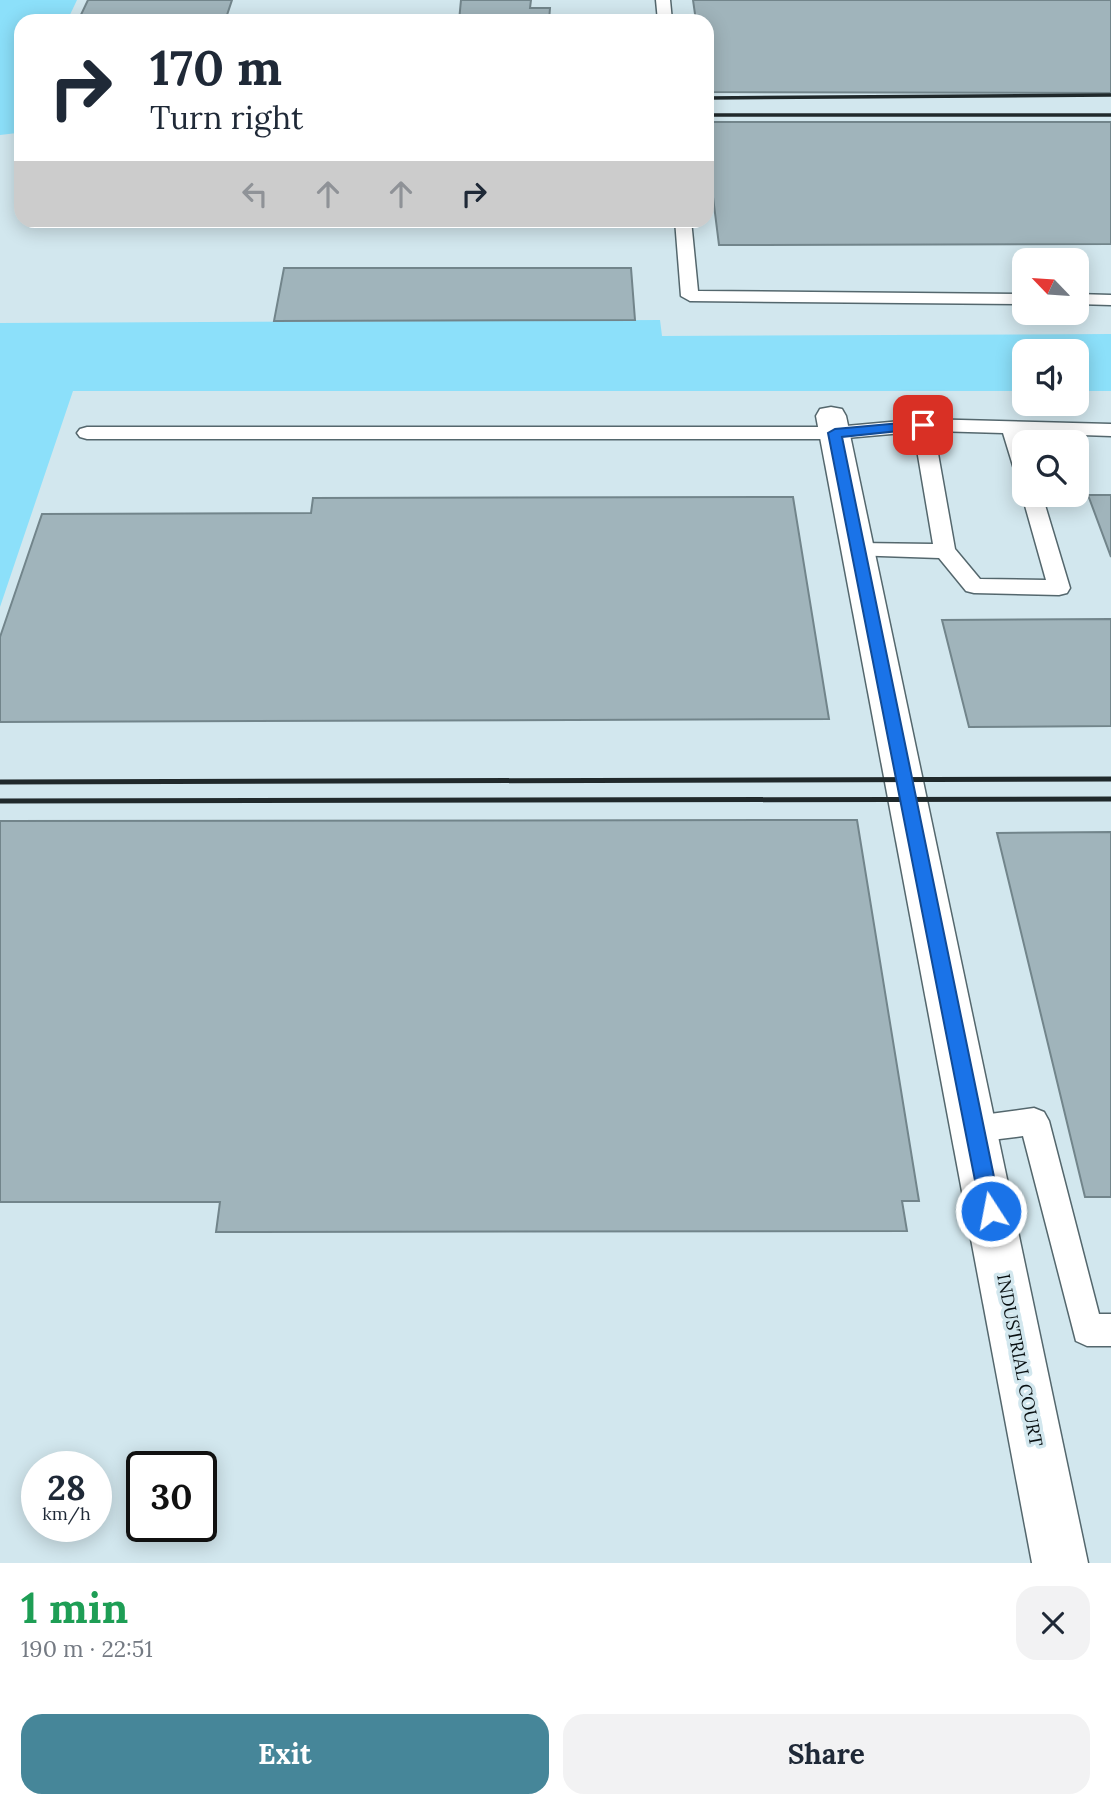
<!DOCTYPE html>
<meta charset="utf-8">
<style>
body{margin:0;font-family:Lora,serif;background:#f2f2f3;color:#1f2937;height:100vh;display:flex;flex-direction:column;font-size:26px;white-space:nowrap}
*{box-sizing:border-box;margin:0}
p{font-size:23px;color:#747a83}
.icon{flex:none;width:38px;height:38px;fill:none;stroke:currentColor;stroke-width:2;stroke-linecap:round;stroke-linejoin:round}
.map{position:relative;height:1563px;overflow:hidden}
.drawer{display:flex;flex-direction:column;background:#fff;flex:1}
.drawer>*{flex:none}
.banner{position:absolute;left:14px;top:14px;width:700px;height:214px;border-radius:21px;box-shadow:0 4px 18px #0003;background:#fff;color:#1f2937;overflow:hidden}
.needle{width:46px;rotate:295deg}
.buttons{position:absolute;left:1012px;top:248px;display:grid;gap:14px}
.buttons a{display:grid;place-items:center;width:77px;height:77px;border-radius:14px;background:#fff;box-shadow:0 4px 18px #0003;font-size:35px}
.speed{position:absolute;left:21px;top:1451px;display:flex;gap:14px;font-size:35px;font-weight:700;text-align:center}
.speed>*{display:grid;place-content:center;width:91px;height:91px;border-radius:50%;background:#fff;box-shadow:0 4px 18px #0003;line-height:1}
.speed small{font-size:18px;font-weight:400}
.speed .limit{border:4px solid #111;border-radius:10px;background:#fff;color:#111}
.pin{position:absolute;display:grid;place-items:center;width:60px;height:60px;color:#fff;margin:-30px;border-radius:14px;box-shadow:0 4px 10px #0006}
.me{position:absolute;width:77px;margin:-38px;rotate:349deg;stroke-linejoin:round;filter:drop-shadow(0 0 5px #0008)}
.turn{display:flex;align-items:center;gap:24px;height:147px;padding:0 21px;font-size:32px}
.turn .icon{width:91px;height:91px;stroke-width:2.5}
.turn b{display:block;font-size:49px;line-height:60px}
.lanes{display:flex;align-items:center;height:66px;padding:0 21px;background:#0003;justify-content:center;gap:35px;direction:ltr}
.lanes .off{opacity:.35}
.round{display:grid;place-items:center;flex:none;width:74px;height:74px;border-radius:21px;background:#f2f2f3}
.overview{display:flex;align-items:center;justify-content:space-between;height:119px;padding:0 21px}
h1{font-size:42px;font-weight:800;line-height:52px;color:#1e9e55}
.cta{display:flex;gap:14px;margin-top:auto;padding:14px 21px}
.cta a{flex:1;height:80px;border-radius:21px;background:#468699;color:#fff;font-size:28px;font-weight:800;line-height:80px;text-align:center}
.cta a+a{background:#f2f2f3;color:#1f2937}
.map>svg:first-child{display:block}
.green{fill:#8ce0fa}
.building{fill:#a0b4bb;stroke:#72858b;stroke-width:2}
.lines{fill:none;stroke-linecap:round;stroke-linejoin:round}
.lane-casing{stroke:#54676d;stroke-width:3}
.street-casing{stroke:#54676d;stroke-width:3}
.lane{fill:#fff;fill-rule:evenodd}
.street{fill:#fff;fill-rule:evenodd}
.rail-far1{stroke:#20292b;stroke-width:3.5}
.rail{stroke:#20292b;stroke-width:5}
.route{fill:#1a73e8;stroke:#114b97;stroke-width:2}
.labels{text-anchor:middle;dominant-baseline:central;stroke-width:7;stroke-linejoin:round;paint-order:stroke}
.street-label{font-size:18px;fill:#091012;stroke:#d2e7ee}
</style>
<div class="map">
<svg width="1111" height="1563" viewBox="0 0 1111 1563">
<rect width="100%" height="100%" fill="#d2e7ee"/>
<g class="green">
<polygon points="0,0 77,0 67,21 21,21 21,125 17,133 0,135"/>
<polygon points="660,320 662,336 1111,334 1111,391 1076,391 1076,352 1024,352 1024,391 73,391 0,607 0,323"/>
</g>
<g class="building">
<polygon points="88,0 232,0 225,21 78,21"/>
<polygon points="461,0 531,0 530,8 550,8 549,21 459,21"/>
<polygon points="693,0 1111,0 1111,93 707,92 707,21 696,21"/>
<polygon points="707,122 1111,122 1111,244 719,245 707,149"/>
<polygon points="284,268 631,268 635,320 274,321"/>
<polygon points="1088,495 1111,495 1111,557"/>
<polygon points="793,497 829,719 0,722 0,637 42,514 311,513 313,498"/>
<polygon points="1111,619 1111,726 969,727 942,620"/>
<polygon points="857,820 919,1201 902,1201 907,1231 216,1232 220,1202 0,1202 0,821"/>
<polygon points="1111,832 1111,1197 1085,1197 997,833"/>
</g>
<g class="lines">
<defs>
<g id="lane">
<polygon points="656,0 670,0 672,21 658,21"/>
<polygon points="675,220 691,220 698,291 1024,294 1024,304 690,301 681,296"/>
<polygon points="1076,294 1111,295 1111,305 1076,304"/>
<polygon points="923,419 1111,424 1111,436 1023,433 1026,443 1024,475 1017,474 1014,469 1003,433 934,431 955,549 980,579 1046,580 1022,495 1024,492 1024,495 1042,495 1070,588 1067,593 1059,595 974,593 966,591 939,558 851,555 848,550 851,545 859,543 933,544 914,432 835,439 87,439 80,437 77,433 80,429 87,427 835,427"/>
<polygon points="1034,1108 1044,1112 1049,1121 1099,1314 1111,1314 1111,1346 1087,1346 1076,1341 1023,1136 975,1142 965,1138 960,1129 965,1120 975,1116"/>
</g>
<polygon id="street" points="831,407 842,409 846,416 1088,1563 1032,1563 816,416 820,409"/>
</defs>
<use href="#lane" class="lane-casing"/>
<use href="#street" class="street-casing"/>
<use href="#lane" class="lane"/>
<use href="#street" class="street"/>
<g class="rail-far1">
<polyline points="707,98 1111,95"/>
<polyline points="707,115 1111,115"/>
</g>
<g class="rail">
<polyline points="0,782 1111,779"/>
<polyline points="0,801 1111,799"/>
</g>
</g>
<polygon class="route" points="923,421 927,422 927,428 842,437 1001,1211 998,1218 991,1220 984,1218 981,1211 828,433 835,429"/>
<g class="labels">
<g class="street-label">
<text transform="translate(1020 1360) rotate(79)">INDUSTRIAL COURT</text>
</g>
</g>
</svg>
<div class="buttons">
<a><svg class="needle" viewBox="-14 -14 28 28"><path d="M0-13l5 13h-10z" fill="#e53935"/><path d="M0 13l5-13h-10z" fill="#747a83"/></svg></a>
<a><svg class="icon" aria-label="sound" viewBox="0 0 24 24"><path d="M4 9h4l5-4v14l-5-4H4zM17 9q2 3 0 6"/></svg></a>
<a><svg class="icon" aria-label="search" viewBox="0 0 24 24"><circle cx="10" cy="10" r="6"/><path d="M15 15l6 6"/></svg></a>
</div>
<div class="speed"><div>28<small>km/h</small></div><div class="limit">30</div></div>
<div class="pin" style="left:923px;top:425px;background:#d93025"><svg class="icon" aria-label="arrive" viewBox="0 0 24 24"><path d="M6 21V4h12l-3 4 3 4H6"/></svg></div>
<svg class="me" style="left:991px;top:1211px" viewBox="-20 -20 40 40"><circle r="17" fill="#1a73e8" stroke="#fff" stroke-width="3"/><path d="M0-11L8 9 0 5-8 9z" fill="#fff"/></svg>
<div class="banner">
<div class="turn"><svg class="icon" aria-label="right" viewBox="0 0 24 24"><path d="M7 20v-9h11M14 6l5 5-5 5"/></svg><div><b>170 m</b>Turn right</div></div>
<div class="lanes"><svg class="icon off" aria-label="left" viewBox="0 0 24 24"><path d="M17 20v-9H6M10 6l-5 5 5 5"/></svg><svg class="icon off" aria-label="ahead" viewBox="0 0 24 24"><path d="M12 20V5M6 11l6-6 6 6"/></svg><svg class="icon off" aria-label="ahead" viewBox="0 0 24 24"><path d="M12 20V5M6 11l6-6 6 6"/></svg><svg class="icon" aria-label="right" viewBox="0 0 24 24"><path d="M7 20v-9h11M14 6l5 5-5 5"/></svg></div>
</div>
</div>
<section class="drawer">
<div class="overview"><div><h1>1 min</h1><p>190 m · 22:51</p></div><a class="round"><svg class="icon" aria-label="close" viewBox="0 0 24 24"><path d="M6 6l12 12M18 6L6 18"/></svg></a></div>
<div class="cta"><a>Exit</a><a>Share</a></div>
</section>
